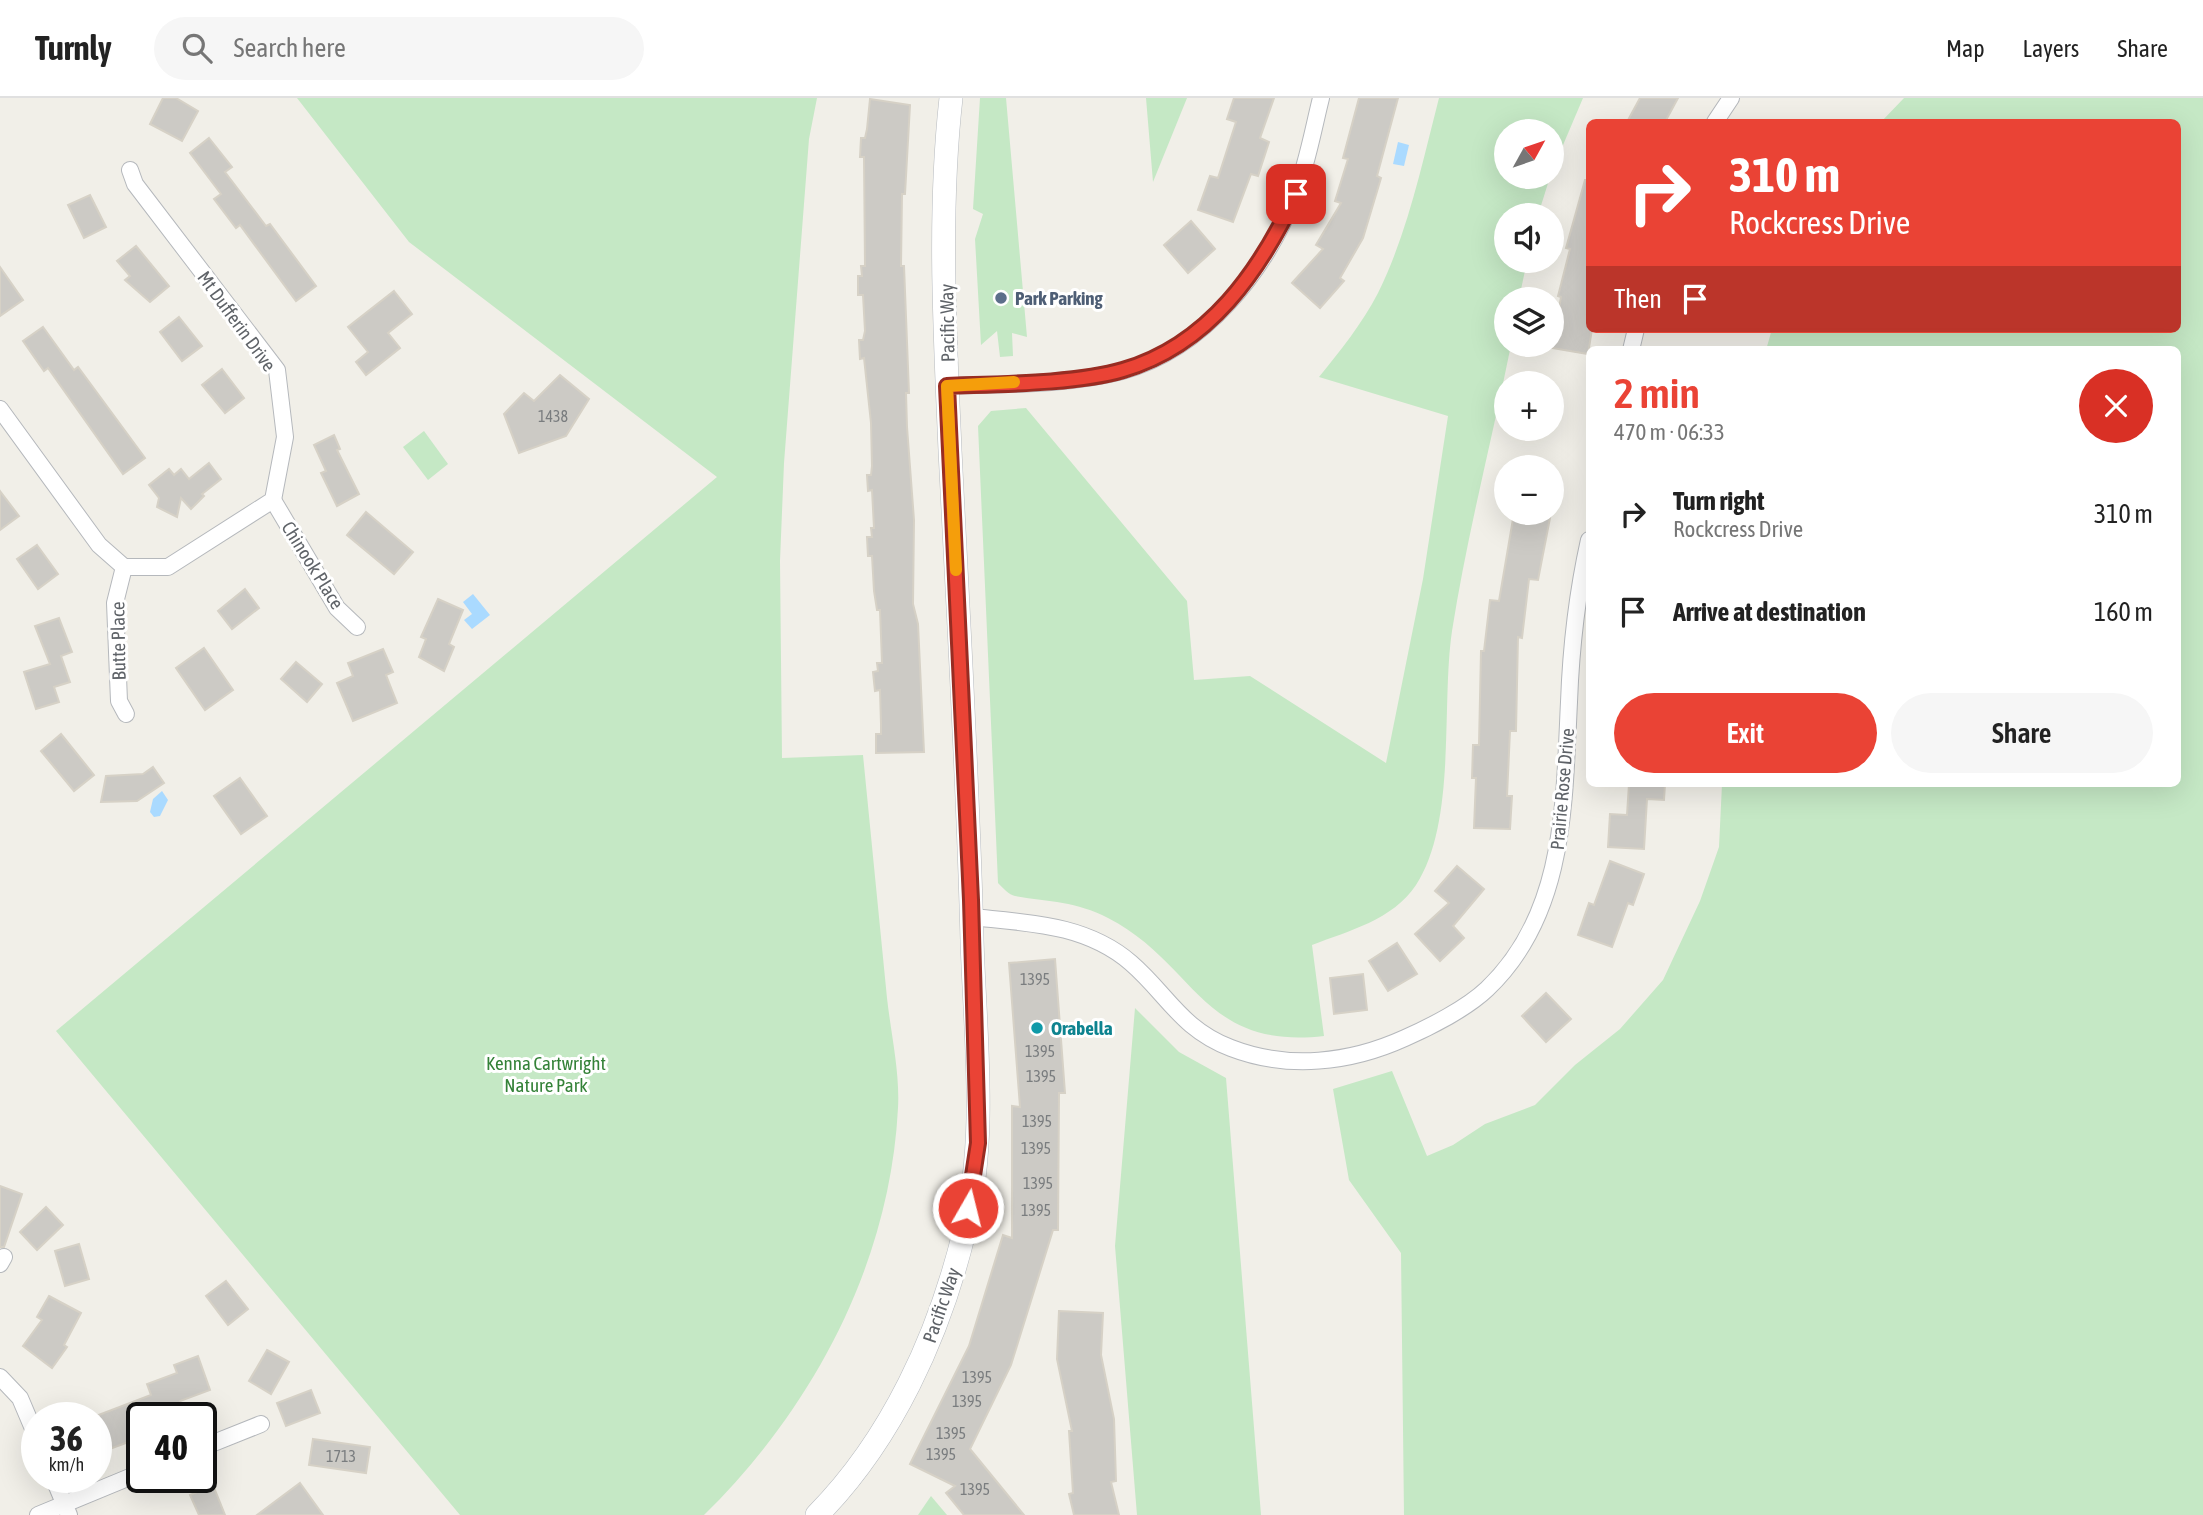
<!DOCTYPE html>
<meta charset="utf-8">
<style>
body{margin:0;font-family:"Asap Condensed",sans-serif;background:#f6f6f6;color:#222;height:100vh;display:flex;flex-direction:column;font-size:26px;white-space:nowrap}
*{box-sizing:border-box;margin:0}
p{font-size:23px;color:#767676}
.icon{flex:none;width:38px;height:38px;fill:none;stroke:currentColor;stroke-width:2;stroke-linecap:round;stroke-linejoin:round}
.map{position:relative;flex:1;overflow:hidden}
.panel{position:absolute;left:1586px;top:248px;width:595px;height:441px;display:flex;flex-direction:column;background:#fff;border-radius:10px;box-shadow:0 7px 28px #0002}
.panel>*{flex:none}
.hud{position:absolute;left:1586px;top:21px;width:595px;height:214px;border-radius:10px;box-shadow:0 7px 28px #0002;background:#ea4335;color:#fff;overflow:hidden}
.needle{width:46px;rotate:50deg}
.controls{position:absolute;left:1494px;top:21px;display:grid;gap:14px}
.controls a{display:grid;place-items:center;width:70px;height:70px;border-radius:50%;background:#fff;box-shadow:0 7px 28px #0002;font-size:35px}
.speed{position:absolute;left:21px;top:1304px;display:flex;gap:14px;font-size:35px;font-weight:700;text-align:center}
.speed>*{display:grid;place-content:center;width:91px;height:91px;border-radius:50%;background:#fff;box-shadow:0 7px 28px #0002;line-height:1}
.speed small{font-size:18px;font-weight:400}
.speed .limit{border:4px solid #111;border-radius:10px;background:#fff;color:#111}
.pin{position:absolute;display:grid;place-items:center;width:60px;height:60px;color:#fff;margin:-30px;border-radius:14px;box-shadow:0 4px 10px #0006}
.me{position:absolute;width:77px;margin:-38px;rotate:8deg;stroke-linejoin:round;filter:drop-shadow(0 0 5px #0008)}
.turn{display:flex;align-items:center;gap:24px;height:147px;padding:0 28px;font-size:32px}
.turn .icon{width:91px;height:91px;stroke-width:2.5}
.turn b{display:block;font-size:49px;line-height:60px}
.then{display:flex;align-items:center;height:66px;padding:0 28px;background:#0003;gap:14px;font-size:26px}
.round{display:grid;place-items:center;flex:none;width:74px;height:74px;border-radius:37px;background:#f6f6f6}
.overview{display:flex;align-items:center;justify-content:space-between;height:119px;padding:0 28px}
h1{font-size:42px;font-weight:600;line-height:52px;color:#ea4335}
.action{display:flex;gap:14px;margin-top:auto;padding:14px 28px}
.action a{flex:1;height:80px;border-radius:42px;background:#ea4335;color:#fff;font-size:28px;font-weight:600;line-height:80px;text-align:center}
.action a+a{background:#f6f6f6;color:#222}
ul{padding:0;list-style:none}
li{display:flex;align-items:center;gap:21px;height:98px;padding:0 28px}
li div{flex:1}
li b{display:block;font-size:26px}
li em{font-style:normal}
header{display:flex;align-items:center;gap:42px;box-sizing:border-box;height:98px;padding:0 35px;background:#fff;border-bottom:2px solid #e0e0e0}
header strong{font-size:33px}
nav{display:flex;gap:38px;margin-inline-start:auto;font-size:24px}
.search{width:490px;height:63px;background:#f6f6f6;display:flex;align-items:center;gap:18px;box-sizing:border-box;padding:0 24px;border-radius:38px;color:#767676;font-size:26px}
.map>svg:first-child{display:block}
.green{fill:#c5e8c5}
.water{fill:#aadaff}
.building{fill:#cccac5;stroke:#d6d1c6;stroke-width:2}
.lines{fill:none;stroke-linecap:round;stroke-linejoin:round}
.street-casing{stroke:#b5b8bc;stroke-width:18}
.secondary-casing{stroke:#b6babf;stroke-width:24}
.street{stroke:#fff;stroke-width:16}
.secondary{stroke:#fff;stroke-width:23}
.route-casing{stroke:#982c22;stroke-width:18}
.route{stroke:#ea4335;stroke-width:12}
.slow{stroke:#f59e0b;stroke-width:12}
.service-dot{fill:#5c6f8a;stroke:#fff;stroke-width:2.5}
.culture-dot{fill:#0f9aa8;stroke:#fff;stroke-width:2.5}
.labels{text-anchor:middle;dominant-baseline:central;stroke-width:6;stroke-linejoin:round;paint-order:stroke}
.number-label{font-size:16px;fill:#7a7d7f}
.service-label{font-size:19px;font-weight:bold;fill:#4e5e75;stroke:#fff;text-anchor:start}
.street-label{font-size:19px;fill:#5f6368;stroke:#fff}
.culture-label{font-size:19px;font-weight:bold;fill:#0d838f;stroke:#fff;text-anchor:start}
.park-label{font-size:19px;fill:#348238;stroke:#fff}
</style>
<header>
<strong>Turnly</strong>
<div class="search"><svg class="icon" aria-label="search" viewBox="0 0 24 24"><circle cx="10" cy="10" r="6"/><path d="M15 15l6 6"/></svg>Search here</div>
<nav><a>Map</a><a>Layers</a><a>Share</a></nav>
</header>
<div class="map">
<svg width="2203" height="1417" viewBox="0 0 2203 1417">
<rect width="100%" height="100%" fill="#f1efe8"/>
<g class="green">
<path d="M297 0H817L809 41 784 365 780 463 782 660 863 657C871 738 879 819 887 900 891 936 900 975 898 1010 890 1166 813 1310 704 1417H460L56 933 717 379 409 144Z"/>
<polygon points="980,0 1006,0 1027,239 1012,235 1013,258 1000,259 997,233 981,247 975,141 983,116 973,111"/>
<polygon points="1146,0 1187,0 1153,84"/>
<path d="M1439 0H1583L1552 73V33H1507V79H1550L1538 117H1507V163H1527L1519 201H1507V247H1511C1492 342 1467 437 1452 533 1441 608 1457 724 1416 787 1393 822 1348 833 1312 847L1324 938C1201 952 1196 865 1108 820 1076 803 1049 804 1015 798 1009 797 1003 790 998 785L978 328 991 313 1026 310 1187 503 1194 582 1250 578 1386 665 1423 481 1448 318 1319 279C1340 253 1362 226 1378 195 1408 134 1422 66 1439 0Z"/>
<polygon points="1904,0 2203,0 2203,1417 1404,1417 1401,1155 1349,1082 1333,991 1392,973 1427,1058 1453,1047 1485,1026 1535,1007 1575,967 1620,931 1663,882 1700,803 1719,749 1722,686 2177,686 2177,252 1766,252 1772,231 2177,231 2177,24 1881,24"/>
<polygon points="424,333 448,366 428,382 403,349"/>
<polygon points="1135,910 1179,954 1226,980 1261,1417 1137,1417 1115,1148"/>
<polygon points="931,1398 947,1417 918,1417"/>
</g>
<g class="water">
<polygon points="1398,44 1409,47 1404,68 1393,66"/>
<polygon points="473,496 490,517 472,531 464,522 472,516 463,504"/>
<polygon points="162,693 168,702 160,718 154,719 150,714 153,701"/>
</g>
<g class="building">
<polygon points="163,0 176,0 198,13 182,43 150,26"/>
<polygon points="1234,0 1274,0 1260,40 1269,44 1258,78 1251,76 1233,124 1198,112 1210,78 1218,80 1236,24 1227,21"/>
<polygon points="1359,0 1398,0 1377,78 1381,80 1363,140 1340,180 1344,183 1320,210 1292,185 1323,151 1316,147 1341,105 1335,103 1348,61 1343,60"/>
<polygon points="1640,0 1678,0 1665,24 1627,24"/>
<polygon points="870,1 910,7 905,96 902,96 901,168 904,168 909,295 906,295 907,329 914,422 913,506 918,526 924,654 876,655 876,636 881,636 881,626 880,592 875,593 873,574 878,573 877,565 882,565 880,512 877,512 874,493 872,458 868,458 867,439 872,439 871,430 874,430 872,392 868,393 867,377 871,377 872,368 871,325 864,260 860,261 859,242 863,242 865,233 863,197 858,197 858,178 862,178 861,168 865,168 864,59 860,59 861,40 865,40 867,31"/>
<polygon points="209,40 232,69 225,74 266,128 270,126 316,188 296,203 240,127 236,130 214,101 221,96 190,55"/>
<polygon points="1585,82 1589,82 1589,231 1592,231 1588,256 1552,250 1561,199 1558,198 1570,151 1566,150"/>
<polygon points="90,97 106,129 84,140 68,107"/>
<polygon points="1191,123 1215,151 1188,175 1164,147"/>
<polygon points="136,148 169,188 150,204 125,182 130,178 117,163"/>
<polygon points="0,169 23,202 0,218"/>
<polygon points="394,193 412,216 388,235 400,250 366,277 356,264 368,254 348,229"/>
<polygon points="179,219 202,248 182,263 160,234"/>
<polygon points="43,229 74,272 78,269 145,360 123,376 48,270 44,273 23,243"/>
<polygon points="222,271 244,300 225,315 202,287"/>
<polygon points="560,277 589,301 566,338 519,355 504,316 524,295 534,303"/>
<polygon points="334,337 340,351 337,352 359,396 337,408 321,375 326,373 314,347"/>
<polygon points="209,365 221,381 202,396 204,398 191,411 181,400 177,419 157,409 159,400 149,387 169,371 174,377 181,371 189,381"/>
<polygon points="0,393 19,418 0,432"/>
<polygon points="366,414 413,454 394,476 347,437"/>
<polygon points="1514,415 1551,415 1538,482 1529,481 1522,540 1518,539 1516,633 1510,633 1507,698 1512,698 1510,731 1474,730 1476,680 1472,680 1473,647 1479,647 1481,553 1484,553 1490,502 1499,503"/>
<polygon points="37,447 58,476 38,491 17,461"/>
<polygon points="245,491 259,510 232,531 218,513"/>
<polygon points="438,501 463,512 449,546 454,549 444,573 419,559 426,541 421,539"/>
<polygon points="59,520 72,554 61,558 70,584 54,589 59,604 36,611 24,574 50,566 35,528"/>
<polygon points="204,550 233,592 205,612 176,570"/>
<polygon points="383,551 393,574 386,577 397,605 353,623 337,585 353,578 348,565"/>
<polygon points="296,564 322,586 307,604 281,581"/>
<polygon points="61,636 94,677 74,693 41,653"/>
<polygon points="153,669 164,685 137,703 101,704 106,678 143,676"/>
<polygon points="240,680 267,718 241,736 214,698"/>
<polygon points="1629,686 1665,686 1664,702 1647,701 1644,751 1608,749 1610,716 1627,717"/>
<polygon points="1610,763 1644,776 1633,807 1628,805 1612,849 1578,837 1589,805 1594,807"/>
<polygon points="1457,768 1484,791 1453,828 1464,840 1440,863 1415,836 1449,805 1435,793"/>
<polygon points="1397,845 1417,876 1388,893 1369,863"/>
<polygon points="1055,861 1065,995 1059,995 1058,1132 1053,1132 1011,1267 970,1351 1024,1417 964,1417 946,1395 955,1388 910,1366 969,1248 1003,1137 1012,1140 1012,1008 1020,1009 1009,865"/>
<polygon points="1363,876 1367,912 1334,916 1330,880"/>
<polygon points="1546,895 1571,921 1546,944 1522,918"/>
<polygon points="0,1088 22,1096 4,1149 0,1149"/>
<polygon points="46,1109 63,1127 37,1152 20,1134"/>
<polygon points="79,1146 89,1181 65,1188 55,1153"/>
<polygon points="226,1183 248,1211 228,1227 206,1198"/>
<polygon points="49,1198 81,1215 64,1247 67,1249 52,1270 23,1248 42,1222 37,1219"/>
<polygon points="1059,1213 1103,1215 1101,1257 1114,1321 1116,1383 1111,1384 1119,1417 1074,1417 1069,1396 1073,1395 1069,1333 1072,1333 1057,1261"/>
<polygon points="267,1252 289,1264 271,1296 249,1283"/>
<polygon points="198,1258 210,1292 180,1303 183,1311 162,1320 142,1320 142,1339 96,1356 96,1318 151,1297 147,1286 177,1275 174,1267"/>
<polygon points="311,1292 320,1315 286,1328 277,1305"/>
<polygon points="313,1341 370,1349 366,1375 309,1367"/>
<polygon points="300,1385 323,1417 257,1417"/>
<polygon points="213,1387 225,1417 199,1417 190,1397"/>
</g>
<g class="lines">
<defs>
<g id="street">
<polyline points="1715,24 1731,0"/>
<polyline points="1631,252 1636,231"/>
<path d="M947 288C1002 286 1069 287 1122 273 1204 251 1265 173 1295 97 1307 67 1313 32 1321 0"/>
<polyline points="0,311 99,447 124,469 168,469 273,402 285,339 277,272 135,86 130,72"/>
<polyline points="273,402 337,510 357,529"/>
<polyline points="124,469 115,505 119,603 126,616"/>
<path d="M972 819C1028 825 1086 826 1131 865 1167 896 1181 931 1231 950 1288 972 1350 965 1405 940 1430 929 1467 910 1487 891 1566 816 1564 705 1569 604 1571 549 1577 496 1589 442"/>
<polyline points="0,1166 4,1159"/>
<polyline points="0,1279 20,1300 37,1340"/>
<polyline points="201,1350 261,1326"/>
<polyline points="53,1379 69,1417"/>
<polyline points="38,1417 142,1374"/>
</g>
<path id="secondary" d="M817 1417C892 1341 939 1237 964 1135 988 1041 975 938 972 842 968 679 958 515 950 352 945 236 938 116 951 0"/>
</defs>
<use href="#street" class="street-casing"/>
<use href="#secondary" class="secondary-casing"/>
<use href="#street" class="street"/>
<use href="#secondary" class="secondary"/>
</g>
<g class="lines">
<defs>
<path id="route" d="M968 1110 978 1045 971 802 947 288C997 286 1076 286 1123 272 1209 247 1260 173 1296 96"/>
</defs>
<use href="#route" class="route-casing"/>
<use href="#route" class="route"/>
<polyline class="slow" points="956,472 947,288 1014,284"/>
</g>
<circle class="service-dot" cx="1001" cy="200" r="7"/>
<circle class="culture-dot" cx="1037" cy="930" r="7"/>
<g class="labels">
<g class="number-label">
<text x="553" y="318">1438</text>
<text x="1035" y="881">1395</text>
<text x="1040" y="953">1395</text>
<text x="1041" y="978">1395</text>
<text x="1037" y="1023">1395</text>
<text x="1036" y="1050">1395</text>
<text x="1038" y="1085">1395</text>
<text x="1036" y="1112">1395</text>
<text x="977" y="1279">1395</text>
<text x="967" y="1303">1395</text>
<text x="951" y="1335">1395</text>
<text x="941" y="1356">1395</text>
<text x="341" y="1358">1713</text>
<text x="975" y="1391">1395</text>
</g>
<g class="service-label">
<text x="1015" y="200">Park Parking</text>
</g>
<g class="street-label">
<text transform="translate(237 223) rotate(54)">Mt Dufferin Drive</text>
<text transform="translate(947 225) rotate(-91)">Pacific Way</text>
<text transform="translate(313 467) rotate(58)">Chinook Place</text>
<text transform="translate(118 543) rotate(-91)">Butte Place</text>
<text transform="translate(1562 691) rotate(-85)">Prairie Rose Drive</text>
<text transform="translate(941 1207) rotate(-71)">Pacific Way</text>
</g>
<g class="culture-label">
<text x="1051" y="930">Orabella</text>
</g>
<g class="park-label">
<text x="546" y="965">Kenna Cartwright<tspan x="546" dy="22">Nature Park</tspan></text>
</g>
</g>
</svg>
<div class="controls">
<a><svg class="needle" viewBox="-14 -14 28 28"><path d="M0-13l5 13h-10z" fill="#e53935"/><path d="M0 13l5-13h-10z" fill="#767676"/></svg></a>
<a><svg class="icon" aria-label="sound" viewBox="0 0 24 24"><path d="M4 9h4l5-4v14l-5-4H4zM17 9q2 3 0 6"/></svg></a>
<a><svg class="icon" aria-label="layers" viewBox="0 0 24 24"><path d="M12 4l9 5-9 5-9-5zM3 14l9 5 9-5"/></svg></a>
<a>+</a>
<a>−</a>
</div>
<div class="speed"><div>36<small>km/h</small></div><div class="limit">40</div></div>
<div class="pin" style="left:1296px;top:96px;background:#d93025"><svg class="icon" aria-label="arrive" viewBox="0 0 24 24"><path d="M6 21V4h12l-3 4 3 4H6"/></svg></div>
<svg class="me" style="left:968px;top:1110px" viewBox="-20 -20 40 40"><circle r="17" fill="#ea4335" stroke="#fff" stroke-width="3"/><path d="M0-11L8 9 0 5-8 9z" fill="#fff"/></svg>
<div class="hud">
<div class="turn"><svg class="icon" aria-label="right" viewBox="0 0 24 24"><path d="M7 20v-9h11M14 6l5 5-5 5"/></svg><div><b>310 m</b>Rockcress Drive</div></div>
<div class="then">Then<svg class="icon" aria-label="arrive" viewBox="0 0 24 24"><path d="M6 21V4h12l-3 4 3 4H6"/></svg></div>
</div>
<section class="panel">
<div class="overview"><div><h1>2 min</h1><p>470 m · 06:33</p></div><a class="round" style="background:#d93025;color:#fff"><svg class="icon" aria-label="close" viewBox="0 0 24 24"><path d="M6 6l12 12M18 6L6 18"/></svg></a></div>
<ul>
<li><svg class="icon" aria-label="right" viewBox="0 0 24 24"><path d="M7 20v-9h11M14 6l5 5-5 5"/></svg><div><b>Turn right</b><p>Rockcress Drive</p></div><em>310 m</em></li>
<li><svg class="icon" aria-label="arrive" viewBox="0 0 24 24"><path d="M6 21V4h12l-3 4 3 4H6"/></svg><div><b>Arrive at destination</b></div><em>160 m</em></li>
</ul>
<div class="action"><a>Exit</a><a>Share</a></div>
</section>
</div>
